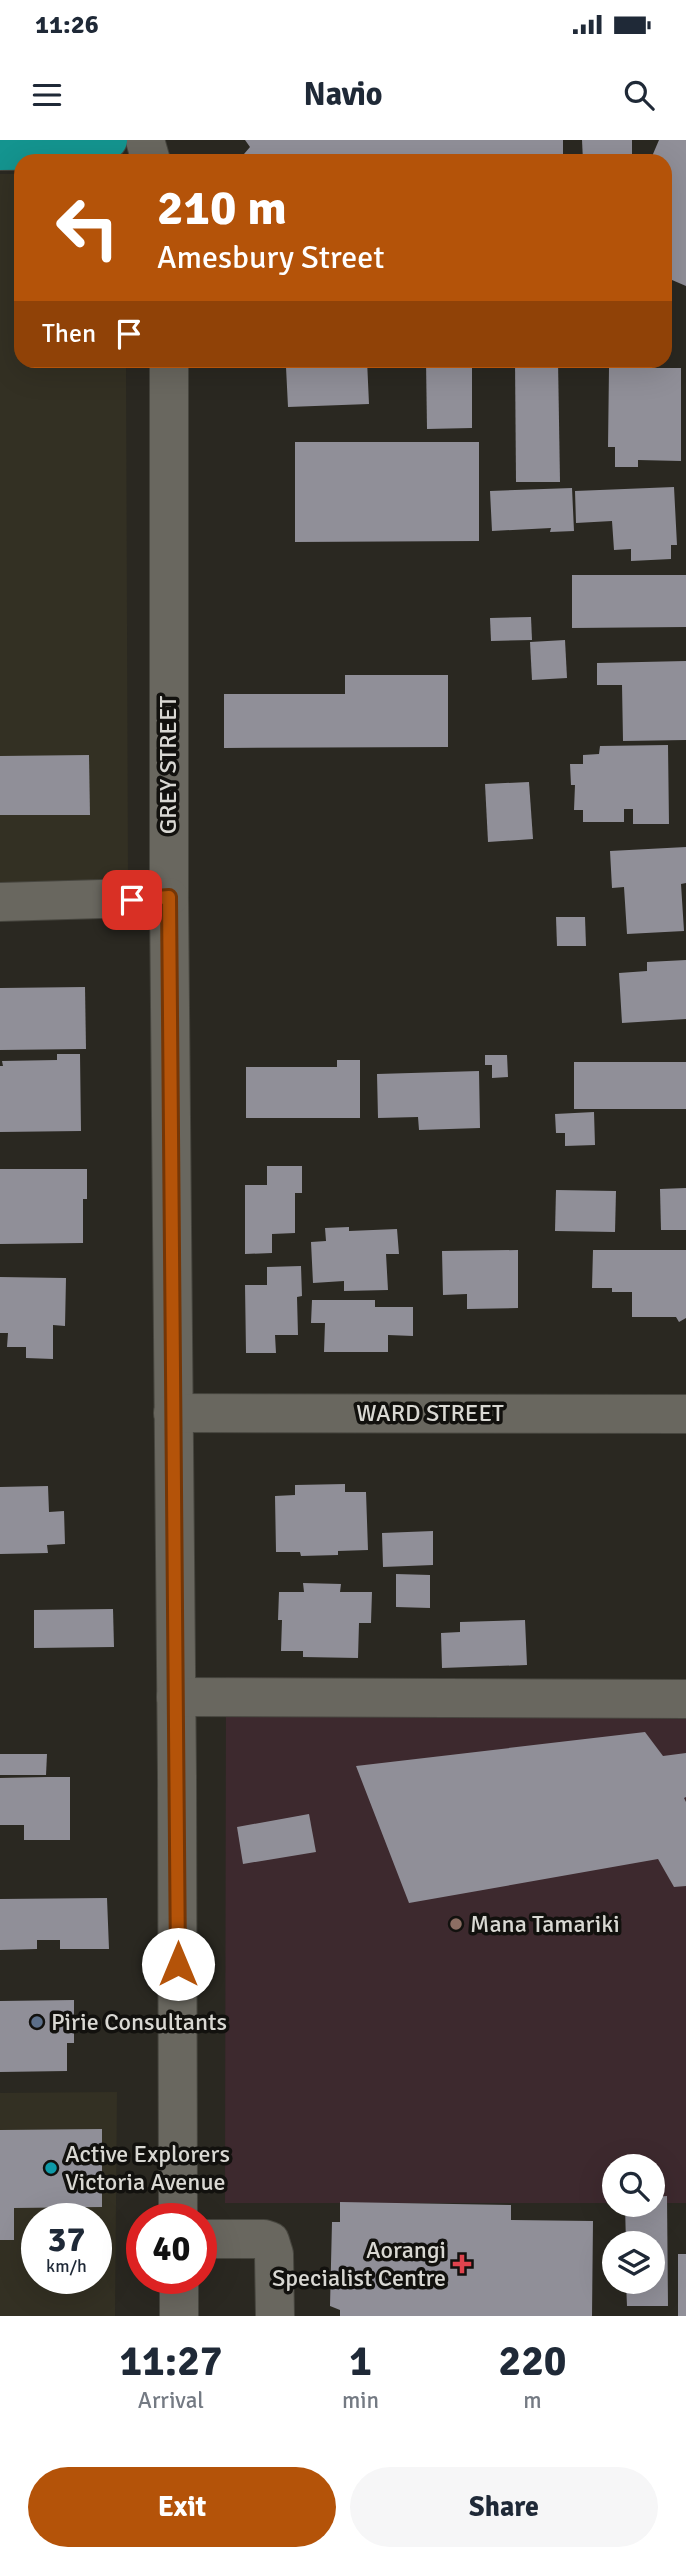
<!DOCTYPE html>
<style>
body{margin:0;font-family:Signika,sans-serif;background:#f6f6f7;color:#1f2937;height:100vh;display:flex;flex-direction:column;font-size:26px;white-space:nowrap}
*{box-sizing:border-box;margin:0}
p{font-size:23px;color:#747a83}
.icon{flex:none;width:38px;height:38px;fill:none;stroke:currentColor;stroke-width:2;stroke-linecap:round;stroke-linejoin:round}
.map{position:relative;height:2176px;overflow:hidden}
.details{display:flex;flex-direction:column;background:#fff;flex:1}
.details>*{flex:none}
.banner{position:absolute;left:14px;top:14px;width:658px;height:214px;border-radius:21px;box-shadow:0 7px 28px #0002;background:#b45309;color:#fff;overflow:hidden}
.tools{position:absolute;left:602px;top:2014px;display:grid;gap:14px}
.tools a{display:grid;place-items:center;width:63px;height:63px;border-radius:50%;background:#fff;box-shadow:0 7px 28px #0002;font-size:35px}
.speed{position:absolute;left:21px;top:2063px;display:flex;gap:14px;font-size:35px;font-weight:700;text-align:center}
.speed>*{display:grid;place-content:center;width:91px;height:91px;border-radius:50%;background:#fff;box-shadow:0 7px 28px #0002;line-height:1}
.speed small{font-size:18px;font-weight:400}
.speed .limit{border:10px solid #d22;background:#fff;color:#111}
.pin{position:absolute;display:grid;place-items:center;width:60px;height:60px;color:#fff;margin:-30px;border-radius:14px;box-shadow:0 4px 10px #0006}
.me{position:absolute;width:77px;margin:-38px;rotate:0deg;stroke-linejoin:round;filter:drop-shadow(0 0 5px #0008)}
.turn{display:flex;align-items:center;gap:24px;height:147px;padding:0 28px;font-size:32px}
.turn .icon{width:91px;height:91px;stroke-width:2.5}
.turn b{display:block;font-size:49px;line-height:60px}
.then{display:flex;align-items:center;height:66px;padding:0 28px;background:#0003;gap:14px;font-size:26px}
.eta{display:flex;justify-content:space-evenly;align-items:center;height:119px;text-align:center}
.eta b{font-size:42px;font-weight:800;line-height:49px}
.primary-button{display:flex;gap:14px;margin-top:auto;padding:14px 28px}
.primary-button a{flex:1;height:80px;border-radius:42px;background:#b45309;color:#fff;font-size:28px;font-weight:800;line-height:80px;text-align:center}
.primary-button a+a{background:#f6f6f7;color:#1f2937}
.status{display:flex;justify-content:space-between;align-items:center;height:49px;padding:0 35px;background:#fff;direction:ltr}
.status svg{height:19px;fill:currentColor}
header{display:flex;justify-content:space-between;align-items:center;height:91px;padding:0 28px;background:#fff;font-size:32px;font-weight:800}
.map>svg:first-child{display:block}
.built{fill:#333023;fill-rule:evenodd}
.education{fill:#3d292e}
.building{fill:#908f98}
.lines{fill:none;stroke-linecap:round;stroke-linejoin:round}
.minor-casing{stroke:#46453e;stroke-width:40}
.highway-casing{stroke:#46453e;stroke-width:40}
.minor{stroke:#69675f;stroke-width:38}
.highway{stroke:#14948f;stroke-width:38}
.route-casing{stroke:#753606;stroke-width:18}
.route{stroke:#b45309;stroke-width:12}
.education-dot{fill:#8d6e63;stroke:#12110e;stroke-width:2.5}
.service-dot{fill:#5c6f8a;stroke:#12110e;stroke-width:2.5}
.culture-dot{fill:#0f9aa8;stroke:#12110e;stroke-width:2.5}
.health-dot{fill:#e0444e;stroke:#12110e;stroke-width:2.5}
.labels{text-anchor:middle;dominant-baseline:central;stroke-width:7;stroke-linejoin:round;paint-order:stroke}
.street-label{font-size:24px;fill:#d9d8d3;stroke:#12110e}
.poi-label{font-size:24px;fill:#d9d8d3;stroke:#12110e;text-anchor:start}
</style>
<div class="status"><b>11:26</b><svg viewBox="0 0 49 12"><path d="M0 12V9h3v3zM5 12V6h3v6zM10 12V3h3v9zM15 12V0h3v12zM26 1h20v11H26zM47 4h2v5h-2z"/></svg></div>
<header><svg class="icon" aria-label="menu" viewBox="0 0 24 24"><path d="M4 6h16M4 12h16M4 18h16"/></svg>Navio<svg class="icon" aria-label="search" viewBox="0 0 24 24"><circle cx="10" cy="10" r="6"/><path d="M15 15l6 6"/></svg></header>
<div class="map">
<svg width="686" height="2176" viewBox="0 0 686 2176">
<rect width="100%" height="100%" fill="#2a2821"/>
<g class="built">
<polygon points="0,34 21,34 21,220 126,221 128,744 0,745"/>
<path d="M117 1952 115 2176H0V1953ZM37 2079H96V2138H37Z"/>
</g>
<polygon class="education" points="226,1537 686,1541 686,2063 653,2063 653,2026 614,2026 614,2063 225,2063"/>
<g class="building">
<polygon points="245,0 563,0 563,21 238,21 250,7"/>
<polygon points="582,0 632,0 632,21 583,21"/>
<polygon points="659,0 686,0 686,146 665,137 665,21 650,21"/>
<polygon points="281,220 367,220 369,264 288,267 286,227 281,228"/>
<polygon points="426,220 472,220 472,288 427,289"/>
<polygon points="515,220 558,220 560,342 516,342"/>
<polygon points="609,228 681,228 681,321 638,320 638,327 615,327 615,307 608,307"/>
<polygon points="295,302 479,302 479,401 295,402"/>
<polygon points="674,347 677,405 671,405 671,419 631,421 631,409 614,410 612,381 576,383 575,351"/>
<polygon points="572,348 574,391 550,392 551,388 492,391 490,351"/>
<polygon points="572,435 686,435 686,487 572,488"/>
<polygon points="531,477 532,500 491,501 490,478"/>
<polygon points="565,500 567,538 532,540 530,502"/>
<polygon points="686,521 686,600 623,601 622,545 597,545 597,523"/>
<polygon points="345,535 448,535 448,607 224,608 224,554 345,554"/>
<polygon points="668,605 669,684 633,684 633,669 624,669 624,682 583,682 583,670 574,670 575,645 571,645 570,624 583,624 583,615 599,614 600,606"/>
<polygon points="89,615 90,675 0,675 0,616"/>
<polygon points="529,642 533,699 488,702 485,644"/>
<polygon points="686,707 686,743 681,744 684,791 627,794 624,747 612,748 610,711"/>
<polygon points="556,777 585,777 586,806 557,806"/>
<polygon points="686,820 686,879 622,883 619,833 647,831 647,822"/>
<polygon points="85,847 86,909 0,910 0,848"/>
<polygon points="57,914 80,914 81,991 0,992 0,926 3,926 2,921 57,920"/>
<polygon points="485,915 507,915 508,937 492,938 492,925 485,925"/>
<polygon points="337,920 360,920 360,978 246,978 246,927 337,927"/>
<rect x="574" y="922" width="112" height="47"/>
<polygon points="479,931 480,988 419,990 418,977 378,978 377,934"/>
<polygon points="594,972 595,1005 565,1006 565,993 556,993 555,974"/>
<polygon points="267,1026 302,1026 302,1053 295,1053 295,1093 272,1094 272,1113 245,1114 245,1045 267,1045"/>
<polygon points="0,1029 87,1029 87,1059 83,1059 83,1103 0,1104"/>
<polygon points="686,1048 686,1090 661,1090 660,1049"/>
<polygon points="556,1050 616,1051 615,1092 555,1091"/>
<polygon points="349,1087 349,1091 397,1089 399,1114 386,1114 388,1150 344,1151 344,1141 313,1143 311,1102 326,1101 325,1088"/>
<polygon points="518,1110 518,1168 467,1169 467,1154 443,1155 442,1111"/>
<polygon points="593,1110 686,1110 686,1178 679,1182 676,1177 632,1177 632,1152 612,1152 612,1148 592,1148"/>
<polygon points="301,1126 302,1156 297,1157 298,1195 275,1195 276,1213 246,1213 245,1145 267,1145 267,1127"/>
<polygon points="0,1137 66,1138 65,1186 53,1185 53,1219 26,1218 26,1207 7,1207 8,1193 0,1193"/>
<polygon points="312,1160 375,1160 375,1167 413,1167 413,1196 388,1195 388,1212 324,1212 325,1183 311,1183"/>
<polygon points="345,1344 345,1352 366,1352 368,1410 338,1411 338,1415 301,1416 300,1412 276,1412 275,1356 295,1355 295,1345"/>
<polygon points="48,1346 49,1372 64,1371 65,1404 47,1405 48,1413 0,1414 0,1347"/>
<polygon points="433,1391 433,1425 383,1427 382,1393"/>
<polygon points="396,1434 430,1435 430,1468 396,1467"/>
<polygon points="303,1443 341,1444 340,1452 372,1452 371,1483 359,1483 358,1518 303,1517 303,1511 281,1511 282,1480 278,1480 279,1452 304,1452"/>
<polygon points="113,1469 114,1507 34,1508 34,1470"/>
<polygon points="525,1480 527,1525 442,1528 441,1493 460,1492 460,1482"/>
<polygon points="645,1592 663,1616 686,1613 686,1657 684,1658 686,1662 686,1746 674,1747 658,1719 409,1763 356,1626"/>
<polygon points="0,1614 47,1614 46,1635 0,1635"/>
<polygon points="47,1637 70,1637 70,1700 24,1700 24,1685 0,1685 0,1638"/>
<polygon points="309,1674 316,1712 243,1724 237,1687"/>
<polygon points="107,1758 109,1809 60,1809 60,1800 37,1800 37,1809 0,1810 0,1759"/>
<polygon points="74,1860 74,1903 67,1903 67,1931 0,1932 0,1861"/>
<polygon points="102,1989 102,2067 14,2068 14,2100 0,2100 0,1990"/>
<polygon points="667,2056 668,2166 627,2166 626,2142 653,2142 653,2104 626,2104 625,2065 653,2065 653,2057"/>
<polygon points="340,2062 511,2065 511,2080 593,2081 592,2176 340,2176 340,2170 330,2166 332,2082 340,2082"/>
<rect x="678" y="2114" width="8" height="62"/>
</g>
<g class="lines">
<defs>
<g id="minor">
<polyline points="145,0 151,21"/>
<polyline points="169,220 169,757 177,1636 178,2079"/>
<polyline points="0,762 169,757"/>
<polyline points="173,1273 686,1274"/>
<polyline points="176,1557 686,1559"/>
<polyline points="201,2099 264,2099 270,2101 274,2114 275,2176"/>
<polyline points="179,2138 179,2176"/>
</g>
<polyline id="highway" points="0,11 74,10 108,0"/>
</defs>
<use href="#minor" class="minor-casing"/>
<use href="#highway" class="highway-casing"/>
<use href="#minor" class="minor"/>
<use href="#highway" class="highway"/>
</g>
<g class="lines">
<defs>
<polyline id="route" points="132,760 169,757 178,1824"/>
</defs>
<use href="#route" class="route-casing"/>
<use href="#route" class="route"/>
</g>
<circle class="education-dot" cx="456" cy="1784" r="7"/>
<circle class="service-dot" cx="37" cy="1882" r="7"/>
<circle class="culture-dot" cx="51" cy="2028" r="7"/>
<path class="health-dot" d="M458.5 2113.5h7v7h7v7h-7v7h-7v-7h-7v-7h7z"/>
<g class="labels">
<g class="street-label">
<text transform="translate(168 625) rotate(-90)">GREY STREET</text>
<text x="430" y="1273">WARD STREET</text>
</g>
<g class="poi-label">
<text x="470" y="1784">Mana Tamariki</text>
<text x="51" y="1882">Pirie Consultants</text>
<text x="65" y="2014">Active Explorers<tspan x="65" dy="28">Victoria Avenue</tspan></text>
<text x="446" y="2110" text-anchor="end">Aorangi<tspan x="446" dy="28">Specialist Centre</tspan></text>
</g>
</g>
</svg>
<div class="tools">
<a><svg class="icon" aria-label="search" viewBox="0 0 24 24"><circle cx="10" cy="10" r="6"/><path d="M15 15l6 6"/></svg></a>
<a><svg class="icon" aria-label="layers" viewBox="0 0 24 24"><path d="M12 4l9 5-9 5-9-5zM3 14l9 5 9-5"/></svg></a>
</div>
<div class="speed"><div>37<small>km/h</small></div><div class="limit">40</div></div>
<div class="pin" style="left:132px;top:760px;background:#d93025"><svg class="icon" aria-label="arrive" viewBox="0 0 24 24"><path d="M6 21V4h12l-3 4 3 4H6"/></svg></div>
<svg class="me" style="left:178px;top:1824px" viewBox="-20 -20 40 40"><circle r="19" fill="#fff"/><path d="M0-13L10 11 0 6-10 11z" fill="#b45309"/></svg>
<div class="banner">
<div class="turn"><svg class="icon" aria-label="left" viewBox="0 0 24 24"><path d="M17 20v-9H6M10 6l-5 5 5 5"/></svg><div><b>210 m</b>Amesbury Street</div></div>
<div class="then">Then<svg class="icon" aria-label="arrive" viewBox="0 0 24 24"><path d="M6 21V4h12l-3 4 3 4H6"/></svg></div>
</div>
</div>
<section class="details">
<div class="eta">
<div><b>11:27</b><p>Arrival</p></div>
<div><b>1</b><p>min</p></div>
<div><b>220</b><p>m</p></div>
</div>
<div class="primary-button"><a>Exit</a><a>Share</a></div>
</section>
